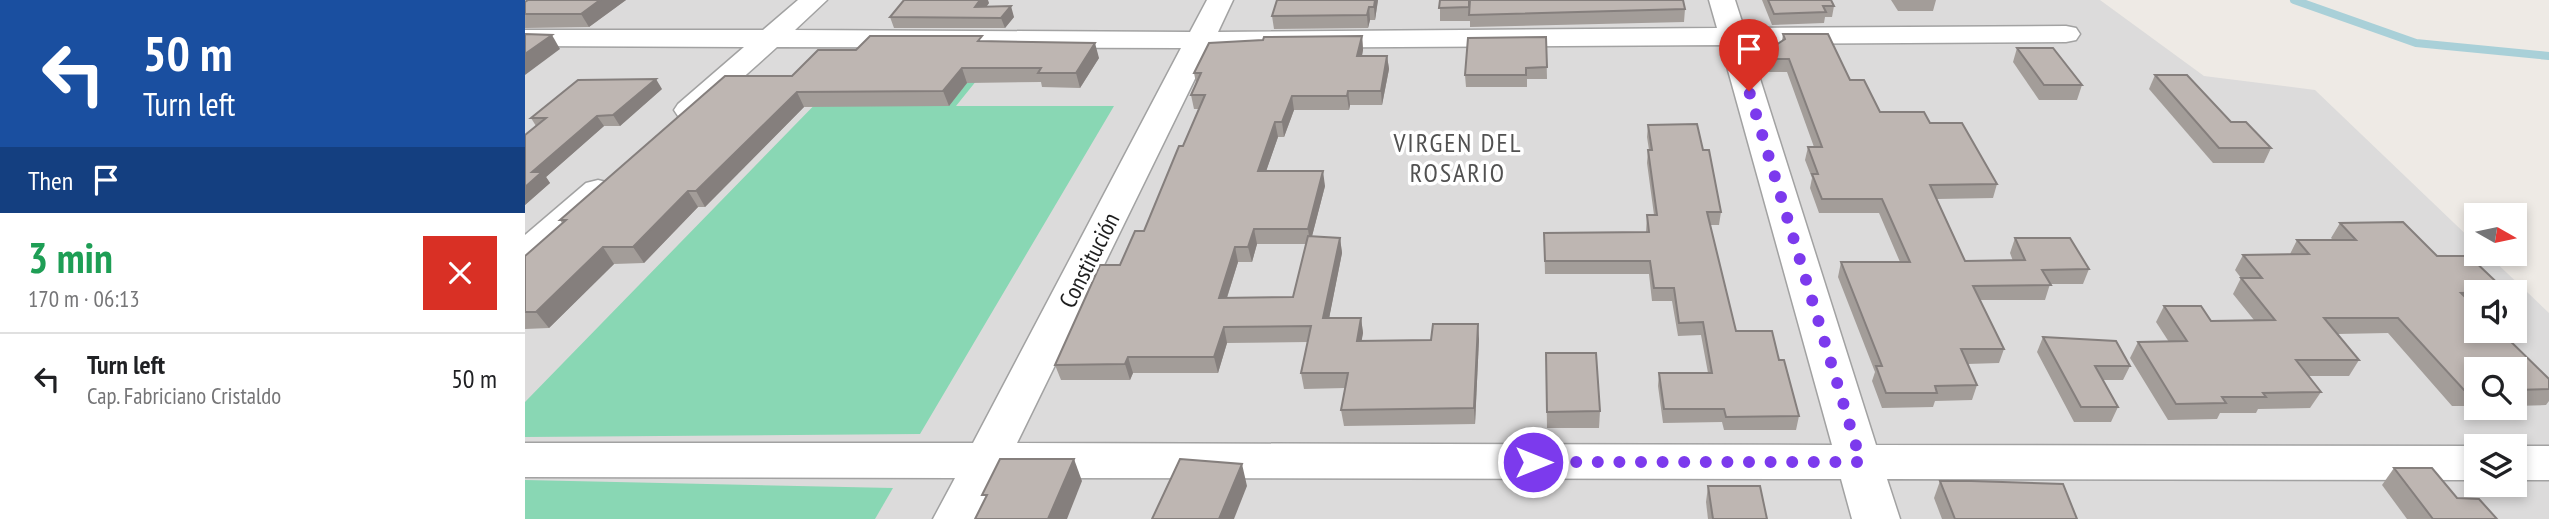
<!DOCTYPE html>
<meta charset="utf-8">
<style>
body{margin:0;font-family:"PT Sans Narrow",sans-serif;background:#f6f6f6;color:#202124;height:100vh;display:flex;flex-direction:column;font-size:26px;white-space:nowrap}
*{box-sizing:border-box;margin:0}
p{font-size:23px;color:#757577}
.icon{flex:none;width:38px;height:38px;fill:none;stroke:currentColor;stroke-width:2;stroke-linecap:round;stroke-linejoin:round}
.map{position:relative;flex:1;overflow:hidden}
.sheet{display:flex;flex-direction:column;background:#fff;width:525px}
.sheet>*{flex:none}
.guide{background:#1a4fa0;color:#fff;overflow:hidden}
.needle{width:46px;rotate:99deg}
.controls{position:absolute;left:1939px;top:203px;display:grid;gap:14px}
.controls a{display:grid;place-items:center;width:63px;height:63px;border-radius:0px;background:#fff;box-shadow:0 4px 10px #0003;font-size:35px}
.pin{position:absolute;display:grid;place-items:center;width:60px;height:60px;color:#fff;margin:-72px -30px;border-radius:50% 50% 50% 0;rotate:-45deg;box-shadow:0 0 7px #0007}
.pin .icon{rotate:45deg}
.me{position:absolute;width:77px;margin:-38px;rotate:90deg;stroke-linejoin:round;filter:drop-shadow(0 0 5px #0008)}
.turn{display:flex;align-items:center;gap:24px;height:147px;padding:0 28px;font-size:32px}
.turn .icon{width:91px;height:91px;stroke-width:2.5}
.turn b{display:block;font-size:49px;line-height:60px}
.then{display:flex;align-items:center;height:66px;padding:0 28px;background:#0003;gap:14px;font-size:26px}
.round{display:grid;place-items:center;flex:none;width:74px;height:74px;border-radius:0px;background:#f6f6f6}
.head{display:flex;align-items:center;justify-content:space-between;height:119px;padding:0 28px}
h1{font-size:42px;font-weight:600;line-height:52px;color:#1e9e55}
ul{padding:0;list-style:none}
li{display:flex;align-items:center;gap:21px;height:91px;padding:0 28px;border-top:2px solid #e0e0e0}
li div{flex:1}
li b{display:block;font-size:26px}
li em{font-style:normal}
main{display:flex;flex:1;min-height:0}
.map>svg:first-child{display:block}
.residential{fill:#dcdbdb;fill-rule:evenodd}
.pitch{fill:#89d7b4}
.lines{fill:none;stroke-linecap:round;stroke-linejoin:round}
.stream{stroke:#a9d0d8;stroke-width:8}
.minor-casing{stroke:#a2a2a2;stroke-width:3}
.minor{fill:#fff;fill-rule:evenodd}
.wall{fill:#a39d99;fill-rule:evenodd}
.shaded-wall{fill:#857f7d}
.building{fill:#beb6b2;stroke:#857f7d;stroke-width:2}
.route{stroke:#7c3aed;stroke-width:12;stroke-dasharray:0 21.6}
.labels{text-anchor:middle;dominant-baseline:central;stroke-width:7;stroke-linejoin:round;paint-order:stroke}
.street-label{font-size:24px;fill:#1e1e1e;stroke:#fff}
.neighbourhood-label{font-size:26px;letter-spacing:2px;fill:#515151;stroke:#fff}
</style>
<main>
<section class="sheet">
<div class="guide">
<div class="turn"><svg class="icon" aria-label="left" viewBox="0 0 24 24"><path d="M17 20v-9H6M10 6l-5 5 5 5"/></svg><div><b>50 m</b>Turn left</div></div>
<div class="then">Then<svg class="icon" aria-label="arrive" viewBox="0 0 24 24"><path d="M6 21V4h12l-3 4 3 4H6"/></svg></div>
</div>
<div class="head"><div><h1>3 min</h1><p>170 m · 06:13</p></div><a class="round" style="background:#d93025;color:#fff"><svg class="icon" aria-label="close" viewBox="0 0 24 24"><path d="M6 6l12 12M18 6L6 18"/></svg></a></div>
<ul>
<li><svg class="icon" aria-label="left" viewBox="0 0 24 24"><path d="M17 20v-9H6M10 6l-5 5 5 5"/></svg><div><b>Turn left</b><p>Cap. Fabriciano Cristaldo</p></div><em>50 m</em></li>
</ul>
</section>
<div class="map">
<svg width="2024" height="519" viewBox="0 0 2024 519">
<rect width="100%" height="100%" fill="#eeeae5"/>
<path class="residential" d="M0 0H1575L1679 76 1790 90 1951 244V254H1962L2024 313V519H0ZM1951 292H1990V331H1951ZM1951 369H1990V408H1951ZM1951 446H1990V485H1951Z"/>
<g class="pitch">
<polygon points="477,49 431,106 589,106 395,434 0,437 0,402 343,50"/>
<polygon points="0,480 368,488 350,519 0,519"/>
</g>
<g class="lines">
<polyline class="stream" points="1769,0 1891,43 2024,56"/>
<defs>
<g id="minor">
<path d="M273 0H302L270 30 665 32 682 0H708L693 32 1192 28 1184 0H1210L1219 28 1541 26 1551 28 1555 34 1551 40 1541 42 1224 44 1351 445 1951 446V480L1362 479 1375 519H1327L1316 479 476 478 456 519H408L430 478 0 477V443H448L656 48 252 47 175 116 164 119 153 116 149 110 153 104 219 47 0 46V30H238ZM1196 45 1307 445 492 443 685 48Z"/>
<polygon points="73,180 85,183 90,190 85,197 13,262 0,265 0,235 61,183"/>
<polygon points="1988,446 2024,446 2024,480 1990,480"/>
</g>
</defs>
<use href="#minor" class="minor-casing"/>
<use href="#minor" class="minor"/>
</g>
<g class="wall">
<polygon points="101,0 64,27 0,28 0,2"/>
<polygon points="853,0 850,20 845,20 843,28 749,29 747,16"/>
<polygon points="915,0 1160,9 1159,22 945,27 945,21 915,21"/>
<polygon points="1237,0 1306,0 1309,6 1307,17 1300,17 1299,23 1247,25"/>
<polygon points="1366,0 1411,0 1408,11 1373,11"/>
<polygon points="464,3 461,7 489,17 480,28 369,28 365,17"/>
<polygon points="1258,34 1325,80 1355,112 1405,123 1472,184 1468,198 1412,199 1440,261 1488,261 1485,253 1490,238 1564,269 1558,284 1525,284 1520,300 1455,300 1479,349 1474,363 1442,364 1452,385 1447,400 1410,401 1408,407 1357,408 1347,381 1350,372 1313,277 1316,262 1375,262 1354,213 1294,213 1285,188 1287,178 1280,160 1283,147 1289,147 1262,72 1236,72 1234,68 1236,55 1257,41"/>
<path d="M837 36 838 50 837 56H862L864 69 857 105H825L824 110H769L759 137H753L741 171 800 186 787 236 815 238 817 253 804 318H836L838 333 836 341 954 339 950 424 819 426 816 410 820 388 779 389 776 373 783 342 702 343 693 373H608L605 380H536L530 365 595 265 619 231 674 109H669L666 95 671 83 669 73ZM732 244H781L768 297 702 298 713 262H727Z"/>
<polygon points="1021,37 1022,79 1002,79 1002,87 941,87 940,75"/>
<polygon points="459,41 574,58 555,88 517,87 516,82 442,83 424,106 279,107 180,207 173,207 119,263 89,264 24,328 0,329 0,256 37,223 35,220 267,76"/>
<polygon points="1492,48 1557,85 1552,100 1514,100 1488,62"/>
<polygon points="1630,75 1746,148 1739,163 1688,163 1624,89"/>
<polygon points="137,89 95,126 79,126 21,177 25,183 0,205 0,135 11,126 6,118"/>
<polygon points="1123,125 1178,150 1196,212 1194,225 1185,225 1211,331 1254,360 1274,416 1271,430 1199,430 1197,422 1138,423 1133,386 1134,373 1183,373 1176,335 1153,336 1147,301 1127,301 1124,274 1020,274 1019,233 1121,232 1122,215 1129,215 1122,163 1123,150 1124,150 1122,137"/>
<polygon points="1815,223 1912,256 1951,292 1951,331 2024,379 2024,401 2021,405 1990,406 1990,369 1951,369 1951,406 1927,406 1863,333 1812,334 1834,360 1824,376 1783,376 1796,392 1785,408 1733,409 1731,413 1695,413 1692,419 1643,420 1605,358 1613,342 1644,342 1631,322 1639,306 1686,321 1729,320 1708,294 1716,278 1710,270 1718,255 1765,254 1772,240 1808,240 1806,238"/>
<polygon points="1518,337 1605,366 1598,380 1578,380 1593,407 1586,422 1549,422 1512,352"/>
<polygon points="1021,353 1075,411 1074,428 1022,428"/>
<polygon points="1869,468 1932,498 1972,519 1882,519 1857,485"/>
<polygon points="1415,481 1552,519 1417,519 1409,498"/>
<polygon points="1183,486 1242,519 1183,519 1181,502"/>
</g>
<g class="shaded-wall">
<polygon points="75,0 101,0 64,27 56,14"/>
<polygon points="455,0 463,0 464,3 454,17 450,7"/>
<polygon points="850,0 853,0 850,20 849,7"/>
<polygon points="486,6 489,17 480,28 476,18"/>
<polygon points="844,7 845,20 843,28 842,15"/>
<polygon points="27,35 35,49 0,75 0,54"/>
<polygon points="837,36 838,50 834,69 832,56"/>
<polygon points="570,43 574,58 555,88 551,73"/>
<polygon points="862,56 864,69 857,105 856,91"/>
<polygon points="437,68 442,83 424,106 418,91"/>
<polygon points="131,79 137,89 95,126 88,115"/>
<polygon points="823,91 825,105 824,110 822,96"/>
<polygon points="272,92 279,107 180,207 171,191"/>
<polygon points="767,96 769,110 759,137 757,122"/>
<polygon points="72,116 79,126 21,177 25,183 0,205 0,187 7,172"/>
<polygon points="750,122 753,137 736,186 733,171"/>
<polygon points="798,171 800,186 785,244 783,229"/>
<polygon points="163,191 173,207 119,263 108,247"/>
<polygon points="729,229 732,244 727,262 723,247"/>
<polygon points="815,238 817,253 801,334 798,318"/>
<polygon points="78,247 89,264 24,328 11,312"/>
<polygon points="710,247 713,262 697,313 694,298"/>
<polygon points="836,318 838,333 834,356 832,341"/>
<polygon points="953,324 954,339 950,424 949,408"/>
<polygon points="699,327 702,343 693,373 689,357"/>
<polygon points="603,357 608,373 605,380 600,364"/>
<polygon points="549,459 557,481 542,519 523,519"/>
<polygon points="717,464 722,486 709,519 694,519"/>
</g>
<g class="building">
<polygon points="3,0 75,0 56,14 0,14 0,2"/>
<polygon points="379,0 455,0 450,7 486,6 476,18 365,17"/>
<polygon points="752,0 850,0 849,7 844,7 842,15 747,16"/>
<polygon points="915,0 944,0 944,7 914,8"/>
<polygon points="945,0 1158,0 1160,9 944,15"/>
<polygon points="1243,0 1306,0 1309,6 1298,6 1301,12 1249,14"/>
<polygon points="0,34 27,35 0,54"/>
<polygon points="1258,34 1303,34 1325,80 1339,80 1355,112 1399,112 1405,123 1437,123 1472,184 1405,185 1440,261 1500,260 1490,238 1545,238 1564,269 1517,270 1526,285 1448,286 1479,349 1436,349 1452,385 1410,386 1412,393 1361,393 1351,366 1357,366 1316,262 1385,262 1357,199 1297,199 1287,174 1293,174 1283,147 1297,147 1264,59 1238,59 1236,55 1260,39"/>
<polygon points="345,36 457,36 453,41 570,43 551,73 513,73 516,68 437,68 418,91 272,92 171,191 163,191 108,247 78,247 11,312 0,312 0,256 41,220 35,220 200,76 267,76 293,50 331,50"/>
<polygon points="837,36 832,56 862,56 856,91 823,91 822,96 767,96 757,122 750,122 733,171 798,171 783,229 729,229 723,247 710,247 694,298 768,297 783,236 815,238 798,318 836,318 832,341 906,340 908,324 953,324 949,408 816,410 823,373 776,373 786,326 699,327 689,357 603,357 600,364 530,365 575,265 595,265 610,231 619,231 654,146 658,146 680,95 666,95 676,73 669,73 684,43 738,40 739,37"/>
<polygon points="1021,37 1022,67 1001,68 1001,75 940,75 943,38"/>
<polygon points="1492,48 1528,48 1557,85 1519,85"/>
<polygon points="1630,75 1662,75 1706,122 1721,122 1746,148 1694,148"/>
<polygon points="131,79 88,115 72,116 7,172 17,172 0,187 0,135 21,118 6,118 53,80"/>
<polygon points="1172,124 1178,150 1184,150 1196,212 1182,212 1211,331 1247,331 1254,360 1259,360 1274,416 1201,417 1199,409 1139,409 1134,373 1187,373 1178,322 1154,323 1149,288 1129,288 1125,261 1020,261 1019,233 1124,232 1122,215 1132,215 1123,150 1127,150 1123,125"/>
<polygon points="1878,222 1912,256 1944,256 1982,292 1936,293 1951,308 1951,331 1975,331 2024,379 2024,389 1990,390 1990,369 1951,369 1951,390 1939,390 1873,318 1799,318 1834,360 1771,360 1796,392 1738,393 1741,397 1697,397 1701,403 1651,404 1613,342 1662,341 1639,306 1676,306 1686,321 1750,320 1716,278 1737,278 1718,255 1784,254 1772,240 1831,240 1815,223"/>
<polygon points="1518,337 1591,341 1605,366 1570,366 1593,407 1556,407"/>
<polygon points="1021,353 1071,353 1075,411 1022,412"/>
<polygon points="475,459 549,459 523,519 450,519 462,495 457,495"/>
<polygon points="655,459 717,464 694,519 627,519"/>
<polygon points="1869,468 1907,468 1932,498 1954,499 1972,519 1908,519"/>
<polygon points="1415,481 1446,481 1538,484 1552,519 1430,519"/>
<polygon points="1183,486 1235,486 1242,519 1188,519"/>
</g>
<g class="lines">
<polyline class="route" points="1008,462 1336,462 1224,91"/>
</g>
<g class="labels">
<g class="street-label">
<text transform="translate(564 260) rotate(-63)">Constitución</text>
</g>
<g class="neighbourhood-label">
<text x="933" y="142">VIRGEN DEL<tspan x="933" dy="30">ROSARIO</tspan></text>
</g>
</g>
</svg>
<div class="controls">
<a><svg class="needle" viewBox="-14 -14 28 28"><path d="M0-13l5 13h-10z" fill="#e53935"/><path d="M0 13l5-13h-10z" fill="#757577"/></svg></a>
<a><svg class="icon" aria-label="sound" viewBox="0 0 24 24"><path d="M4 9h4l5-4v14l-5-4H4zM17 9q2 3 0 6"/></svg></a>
<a><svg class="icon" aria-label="search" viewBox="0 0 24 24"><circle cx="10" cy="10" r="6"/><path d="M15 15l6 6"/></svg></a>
<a><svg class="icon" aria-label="layers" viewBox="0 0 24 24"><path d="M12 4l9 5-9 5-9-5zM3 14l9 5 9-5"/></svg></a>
</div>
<div class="pin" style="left:1224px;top:91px;background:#d93025"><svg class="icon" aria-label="arrive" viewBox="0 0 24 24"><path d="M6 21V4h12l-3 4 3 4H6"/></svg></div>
<svg class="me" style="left:1008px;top:462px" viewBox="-20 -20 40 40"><circle r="17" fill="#7c3aed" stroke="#fff" stroke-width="3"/><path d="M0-11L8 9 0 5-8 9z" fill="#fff"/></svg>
</div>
</main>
